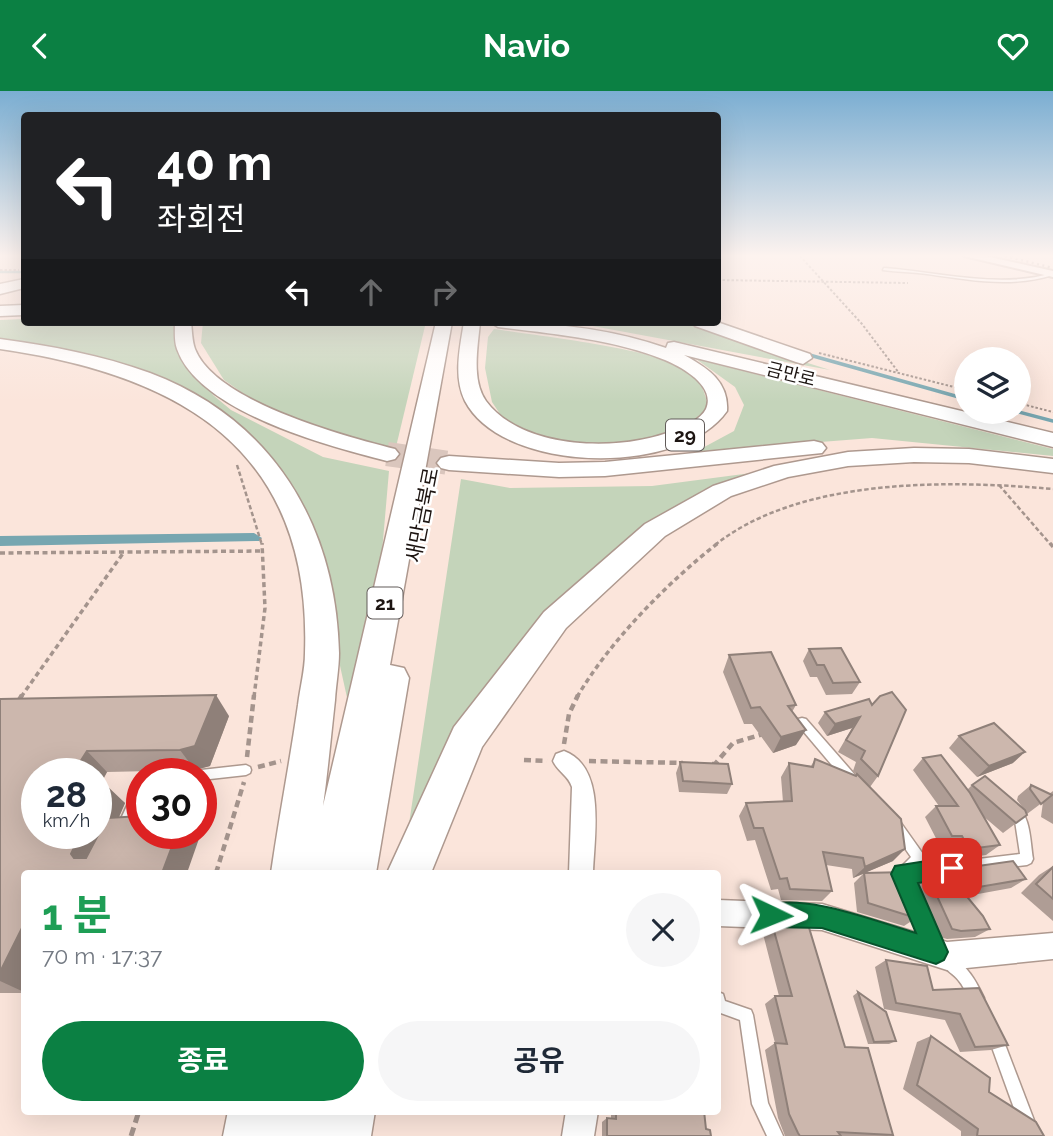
<!DOCTYPE html>
<html lang="ko">
<meta charset="utf-8">
<style>
body{margin:0;font-family:Raleway,"Noto Sans KR",sans-serif;background:#f6f6f7;color:#1f2937;height:100vh;display:flex;flex-direction:column;font-size:26px;white-space:nowrap}
*{box-sizing:border-box;margin:0}
p{font-size:23px;color:#747a83}
.icon{flex:none;width:38px;height:38px;fill:none;stroke:currentColor;stroke-width:2;stroke-linecap:round;stroke-linejoin:round}
.map{position:relative;flex:1;overflow:hidden}
.sheet{position:absolute;left:21px;top:779px;width:700px;height:245px;display:flex;flex-direction:column;background:#fff;border-radius:7px;box-shadow:0 7px 28px #0002}
.sheet>*{flex:none}
.top-card{position:absolute;left:21px;top:21px;width:700px;height:214px;border-radius:7px;box-shadow:0 7px 28px #0002;background:#202124;color:#fff;overflow:hidden}
.buttons{position:absolute;left:954px;top:256px;display:grid;gap:14px}
.buttons a{display:grid;place-items:center;width:77px;height:77px;border-radius:50%;background:#fff;box-shadow:0 7px 28px #0002;font-size:35px}
.speed{position:absolute;left:21px;top:667px;display:flex;gap:14px;font-size:35px;font-weight:700;text-align:center}
.speed>*{display:grid;place-content:center;width:91px;height:91px;border-radius:50%;background:#fff;box-shadow:0 7px 28px #0002;line-height:1}
.speed small{font-size:18px;font-weight:400}
.speed .limit{border:10px solid #d22;background:#fff;color:#111}
.pin{position:absolute;display:grid;place-items:center;width:60px;height:60px;color:#fff;margin:-30px;border-radius:14px;box-shadow:0 4px 10px #0006}
.me{position:absolute;width:77px;margin:-38px;rotate:92deg;stroke-linejoin:round;filter:drop-shadow(0 0 5px #0008)}
.turn{display:flex;align-items:center;gap:24px;height:147px;padding:0 21px;font-size:32px}
.turn .icon{width:91px;height:91px;stroke-width:2.5}
.turn b{display:block;font-size:49px;line-height:60px}
.lanes{display:flex;align-items:center;height:66px;padding:0 21px;background:#0003;justify-content:center;gap:35px;direction:ltr}
.lanes .off{opacity:.35}
.round{display:grid;place-items:center;flex:none;width:74px;height:74px;border-radius:37px;background:#f6f6f7}
.overview{display:flex;align-items:center;justify-content:space-between;height:119px;padding:0 21px}
h1{font-size:42px;font-weight:700;line-height:52px;color:#1e9e55}
.action{display:flex;gap:14px;margin-top:auto;padding:14px 21px}
.action a{flex:1;height:80px;border-radius:42px;background:#0b8043;color:#fff;font-size:28px;font-weight:700;line-height:80px;text-align:center}
.action a+a{background:#f6f6f7;color:#1f2937}
header{display:flex;justify-content:space-between;align-items:center;height:91px;padding:0 21px;background:#0b8043;color:#fff;font-size:32px;font-weight:700}
.map>svg:first-child{display:block}
.green{fill:#c4d4ba}
.lines{fill:none;stroke-linecap:round;stroke-linejoin:round}
.stream-far1{stroke:#77a6b0;stroke-width:2.5}
.stream{stroke:#77a6b0;stroke-width:3.5}
.canal{fill:#77a6b0;fill-rule:evenodd}
.highway-tunnel{stroke:#dac6bd;stroke-width:24;stroke-dasharray:24 12;stroke-linecap:butt}
.lane-casing{stroke:#ae998f;stroke-width:3}
.street-casing{stroke:#ae998f;stroke-width:3}
.secondary-casing{stroke:#ae998f;stroke-width:4}
.highway-casing{stroke:#ae998f;stroke-width:3}
.path-far4{stroke:#a4948d;stroke-width:2;stroke-dasharray:2.5 2;stroke-linecap:butt}
.path-far3{stroke:#a4948d;stroke-width:2.5;stroke-dasharray:4.5 2.5;stroke-linecap:butt}
.path-far2{stroke:#a4948d;stroke-width:3.5;stroke-dasharray:5 3.5;stroke-linecap:butt}
.path-far1{stroke:#a4948d;stroke-width:4.5;stroke-dasharray:7 4.5;stroke-linecap:butt}
.path{stroke:#a4948d;stroke-width:5;stroke-dasharray:9 5;stroke-linecap:butt}
.lane{fill:#fff;fill-rule:evenodd}
.street{fill:#fff;fill-rule:evenodd}
.secondary{fill:#fff;fill-rule:evenodd}
.highway{fill:#fff;fill-rule:evenodd}
.rail{stroke:#90807a;stroke-width:2.5;stroke-dasharray:2 3.5;stroke-linecap:butt}
.wall{fill:#af9d95}
.shaded-wall{fill:#8f8079}
.building{fill:#ccb7ad;stroke:#8f8079;stroke-width:2}
.route{fill:#0b8043;stroke:#07532c;stroke-width:2}
.labels{text-anchor:middle;dominant-baseline:central;stroke-width:5;stroke-linejoin:round;paint-order:stroke}
.far-street-label{font-size:18px;fill:#1d1512;stroke:#fff}
.shield{fill:#fff;stroke:#615b59;stroke-width:2}
.shield-label{font-size:19px;font-weight:bold;fill:#1d1512}
.street-label{font-size:21px;fill:#1d1512;stroke:#fff}
</style>
<header><svg class="icon" aria-label="back" viewBox="0 0 24 24"><path d="M15 5l-7 7 7 7"/></svg>Navio<svg class="icon" aria-label="heart" viewBox="0 0 24 24"><path d="M12 20l-8-8c-3-5 5-10 8-4 3-6 11-1 8 4z"/></svg></header>
<div class="map">
<svg width="1053" height="1045" viewBox="0 0 1053 1045">
<rect width="100%" height="100%" fill="#fbe5db"/>
<g class="green">
<polygon points="24,228 24,231 176,231 175,244 213,304 231,319 323,366 389,380 382,461 348,611 306,421 235,333 180,297 94,264 0,250 0,229"/>
<polygon points="203,231 426,231 395,360 267,319 224,289 201,252"/>
<polygon points="571,231 689,231 716,243 830,279"/>
<path d="M494 238C532 244 665 259 689 280 702 291 705 301 708 317L682 339 635 352 586 354 547 347 506 332 492 311 485 277 488 246Z"/>
<polygon points="696,268 1053,358 1053,365 872,347 769,355 682,368 734,340 744,314 735,296"/>
<polygon points="759,381 703,399 603,470 407,746 461,388 510,397 652,395"/>
</g>
<g class="lines">
<polyline class="stream-far1" points="0,181 24,181"/>
<g class="stream">
<polyline points="806,263 966,308"/>
<polyline points="1015,320 1053,330"/>
</g>
<polygon class="canal" points="254,442 262,447 259,450 0,455 0,445"/>
<polyline class="highway-tunnel" points="387,363 449,372"/>
<defs>
<g id="lane">
<path d="M884 177C940 181 998 198 1053 182V184C1012 197 969 189 927 183 912 181 897 181 883 179Z"/>
<polygon points="802,627 806,628 855,684 857,688 855,692 851,693 847,692 798,634 797,631 798,628"/>
<polygon points="246,674 250,676 251,679 250,682 246,684 201,689 201,682 196,682 201,679"/>
<polygon points="142,690 142,708 127,740 123,742 119,740 117,736 119,732 138,691"/>
<path d="M1014 713C1031 723 1030 750 1033 768L1031 772 1027 774 911 788 940 854 938 859 933 861 928 859 896 783 898 779 911 766 893 740 891 736 893 732 897 730 901 732 923 763 925 767 920 775 1020 763 1015 730 1008 718 1010 714Z"/>
<path d="M949 865C967 873 976 890 984 907L982 912 977 914C967 909 966 898 959 890 954 883 946 880 942 872L944 867Z"/>
<polygon points="718,901 723,903 725,910 751,919 753,924 768,1012 783,1045 767,1045 752,1013 740,929 718,921"/>
<polygon points="996,941 1001,943 1040,1045 1024,1045 989,948 991,943"/>
</g>
<g id="street">
<path d="M564 660C607 676 594 745 593 782H569L572 696C568 684 558 681 553 670L556 663Z"/>
<polygon points="718,809 822,813 947,851 1053,842 1053,868 947,879 822,839 718,835"/>
<polygon points="566,1020 598,1020 594,1045 562,1045"/>
</g>
<polygon id="secondary" points="964,165 985,165 1053,180 1053,186"/>
<g id="highway">
<polygon points="24,188 24,197 0,203 0,193"/>
<polygon points="24,214 24,224 0,225 0,215"/>
<path d="M175 231H191C192 239 192 250 195 258 216 311 344 345 395 358L399 363 395 368 387 370C328 355 199 321 177 258 174 250 175 239 175 231Z"/>
<path d="M436 231H452L390 574 404 577 409 587 376 782H271C279 726 290 670 298 614 300 597 305 579 305 562 312 358 181 284 0 258V248C51 255 101 264 150 282 272 328 336 433 339 562 339 577 336 593 335 609 331 644 328 679 323 715Z"/>
<path d="M464 231H480C478 255 471 289 486 310 523 360 623 361 675 339 685 336 701 328 706 318 716 295 682 276 665 269 613 248 554 243 498 236L490 231C549 231 609 237 666 257L668 252 674 251 1053 342V356L684 264C708 277 729 291 727 320 681 386 503 383 465 310 453 286 460 256 464 231Z"/>
<polygon points="693,231 717,231 810,263 812,267 803,273 796,271 695,235"/>
<polygon points="814,350 822,352 826,357 822,362 605,385 559,386 449,379 441,377 437,372 441,367 449,365 559,372 605,371"/>
<polygon points="914,357 969,358 1053,368 1053,382 969,372 914,371 848,375 788,386 731,405 665,445 566,537 482,656 431,782 387,782 454,636 544,521 645,433 713,395 774,375 848,361"/>
<polygon points="228,1020 375,1020 371,1045 223,1045"/>
</g>
</defs>
<use href="#lane" class="lane-casing"/>
<use href="#street" class="street-casing"/>
<use href="#secondary" class="secondary-casing"/>
<use href="#highway" class="highway-casing"/>
<g class="path-far4">
<polyline points="800,165 862,233 899,282"/>
<polyline points="0,179 19,179"/>
<polyline points="718,189 908,192"/>
<polyline points="819,262 966,299"/>
<polyline points="1018,312 1053,321"/>
</g>
<g class="path-far3">
<polyline points="237,374 262,454"/>
<polyline points="999,394 1051,454"/>
<path d="M715 454C801 386 949 389 1053 398"/>
</g>
<g class="path-far2">
<polyline points="1050,452 1053,456"/>
<polyline points="0,462 264,460"/>
<polyline points="21,606 124,461"/>
<polyline points="254,606 265,517 262,452"/>
<path d="M577 606C610 550 667 492 718 452"/>
</g>
<g class="path-far1">
<polyline points="19,609 22,604"/>
<polyline points="564,653 569,623 578,604"/>
<polyline points="247,666 254,604"/>
<polyline points="524,669 547,670"/>
<polyline points="589,670 683,672"/>
<polyline points="712,673 715,673 733,652 763,643"/>
<polyline points="258,676 281,670"/>
<polyline points="216,782 244,691"/>
</g>
<polyline class="path" points="131,1045 139,1020"/>
<use href="#lane" class="lane"/>
<use href="#street" class="street"/>
<use href="#secondary" class="secondary"/>
<use href="#highway" class="highway"/>
<polyline class="rail" points="1005,165 1053,177"/>
</g>
<g class="wall">
<polygon points="809,558 860,591 852,603 826,604 817,586 810,586 803,570"/>
<polygon points="729,564 796,614 792,621 796,654 773,662 752,633 744,633 723,581"/>
<polygon points="0,608 229,625 210,675 195,679 107,681 101,693 125,712 119,726 24,782 24,902 0,902"/>
<polygon points="869,608 878,685 870,696 893,770 864,782 916,827 904,835 857,821 854,792 863,783 853,787 852,778 826,774 832,800 822,810 781,809 778,798 771,799 755,749 747,750 739,725 746,712 783,711 781,686 789,672 811,675 815,668 855,685 856,683 853,680 856,671 838,661 852,637 827,645 818,632 825,621"/>
<polygon points="959,645 1013,672 977,686 949,657"/>
<polygon points="923,667 967,699 972,694 1023,717 1017,709 1018,705 1031,694 1049,703 1053,700 1053,733 1041,726 1043,711 1027,723 1026,722 1027,724 1003,742 983,725 1000,754 986,764 956,768 950,755 940,755 925,726 936,715 939,715 913,679"/>
<polygon points="680,671 732,693 727,703 679,701 676,682"/>
<polygon points="978,775 1026,788 1011,797 967,805 990,838 975,846 947,848 939,846 915,790 926,781 964,802 957,788 970,778 973,778"/>
<polygon points="1053,775 1053,830 1021,802 1039,784"/>
<polygon points="771,829 845,956 893,1044 887,1045 785,1045 778,1027 765,959 775,952 765,913 775,905 779,905 762,839"/>
<polygon points="886,869 933,899 1008,954 991,959 960,961 945,929 884,918 875,876"/>
<polygon points="858,901 896,950 889,953 868,953 853,905"/>
<polygon points="931,945 989,1001 1044,1045 961,1045 961,1040 903,998 917,951"/>
<polygon points="611,1020 704,1020 706,1038 711,1045 602,1045 602,1031 607,1027 611,1027"/>
</g>
<g class="shaded-wall">
<polygon points="216,604 229,625 210,675 195,679 180,659"/>
<polygon points="860,626 852,637 827,645 835,633"/>
<polygon points="806,639 796,654 773,662 781,646"/>
<polygon points="87,660 107,681 96,700 96,682 73,682"/>
<polygon points="1025,661 1013,672 977,686 989,675"/>
<polygon points="105,693 125,712 95,781 74,767 71,763 81,742 96,742 96,711"/>
<polygon points="201,697 212,711 201,742"/>
<polygon points="177,742 201,742 187,782 162,782"/>
<polygon points="905,758 893,770 853,787 865,776"/>
<polygon points="24,833 24,901 0,890 0,881"/>
</g>
<g class="building">
<polygon points="841,557 860,591 833,592 824,574 817,574 809,558"/>
<polygon points="771,561 796,614 788,615 806,639 781,646 760,616 751,617 729,564"/>
<polygon points="892,601 906,619 878,685 861,668 865,660 846,649 860,626 835,633 825,621 869,608 872,614 880,605"/>
<polygon points="216,604 195,655 180,659 87,660 73,682 37,682 37,742 81,742 71,763 74,767 86,767 107,727 142,725 142,742 177,742 162,782 24,782 24,833 0,881 0,608"/>
<polygon points="994,632 1025,661 989,675 959,645"/>
<polygon points="941,664 970,702 1000,754 969,758 962,745 952,745 936,715 958,715 923,667"/>
<polygon points="815,668 856,685 857,683 901,728 905,758 865,776 863,767 823,761 832,800 790,798 787,787 780,788 763,737 754,737 746,712 792,710 789,672 813,676"/>
<polygon points="680,671 728,673 732,693 683,690"/>
<polygon points="985,685 1025,719 1027,724 1016,732 972,694"/>
<polygon points="96,693 105,693 96,711"/>
<polygon points="1031,694 1052,704 1041,713 1030,698"/>
<polygon points="1013,770 1026,788 979,796 970,778 980,778 978,775"/>
<polygon points="1053,776 1053,808 1036,793"/>
<polygon points="945,779 983,825 990,838 961,840 952,838 926,781"/>
<polygon points="907,781 916,827 868,812 864,782"/>
<polygon points="771,829 807,830 845,956 868,957 893,1044 838,1041 841,1045 800,1045 798,1042 789,1023 775,952 787,953 775,905 792,905"/>
<polygon points="886,869 927,875 933,899 979,897 1008,954 975,956 960,923 896,912"/>
<polygon points="858,901 886,921 896,950 874,951"/>
<polygon points="931,945 990,987 989,1001 1036,1031 1044,1045 977,1045 978,1038 917,994"/>
<polygon points="616,1020 704,1020 706,1038 710,1039 711,1045 607,1045 607,1027 616,1028"/>
</g>
<linearGradient id="sky" x2="0" y2="1"><stop stop-color="#7baed2"/><stop offset="0.53" stop-color="#fdf3ef"/><stop offset="1" stop-color="#fdf3ef" stop-opacity="0"/></linearGradient>
<rect width="1053" height="311" fill="url(#sky)"/>
<path class="route" d="M952 766 960 769 963 777 960 785 918 792 948 861 944 869 936 873 822 837 771 836 763 832 759 824 763 816C801 800 877 831 916 842L891 783 895 775Z"/>
<g class="labels">
<g class="far-street-label">
<text transform="translate(791 283) rotate(14)">금만로</text>
</g>
<g class="shield">
<rect x="666" y="328.5" width="38" height="31" rx="5"/>
<rect x="367.5" y="496.5" width="35" height="31" rx="5"/>
</g>
<g class="shield-label">
<text x="685" y="344">29</text>
<text x="385" y="512">21</text>
</g>
<g class="street-label">
<text transform="translate(422 424) rotate(-79)">새만금북로</text>
</g>
</g>
</svg>
<div class="buttons">
<a><svg class="icon" aria-label="layers" viewBox="0 0 24 24"><path d="M12 4l9 5-9 5-9-5zM3 14l9 5 9-5"/></svg></a>
</div>
<div class="speed"><div>28<small>km/h</small></div><div class="limit">30</div></div>
<div class="pin" style="left:952px;top:777px;background:#d93025"><svg class="icon" aria-label="arrive" viewBox="0 0 24 24"><path d="M6 21V4h12l-3 4 3 4H6"/></svg></div>
<svg class="me" style="left:771px;top:824px" viewBox="-20 -20 40 40"><path d="M0-17L14 15 0 8-14 15z" fill="#0b8043" stroke="#fff" stroke-width="4"/></svg>
<div class="top-card">
<div class="turn"><svg class="icon" aria-label="left" viewBox="0 0 24 24"><path d="M17 20v-9H6M10 6l-5 5 5 5"/></svg><div><b>40 m</b>좌회전</div></div>
<div class="lanes"><svg class="icon" aria-label="left" viewBox="0 0 24 24"><path d="M17 20v-9H6M10 6l-5 5 5 5"/></svg><svg class="icon off" aria-label="ahead" viewBox="0 0 24 24"><path d="M12 20V5M6 11l6-6 6 6"/></svg><svg class="icon off" aria-label="right" viewBox="0 0 24 24"><path d="M7 20v-9h11M14 6l5 5-5 5"/></svg></div>
</div>
<section class="sheet">
<div class="overview"><div><h1>1 분</h1><p>70 m · 17:37</p></div><a class="round"><svg class="icon" aria-label="close" viewBox="0 0 24 24"><path d="M6 6l12 12M18 6L6 18"/></svg></a></div>
<div class="action"><a>종료</a><a>공유</a></div>
</section>
</div>
